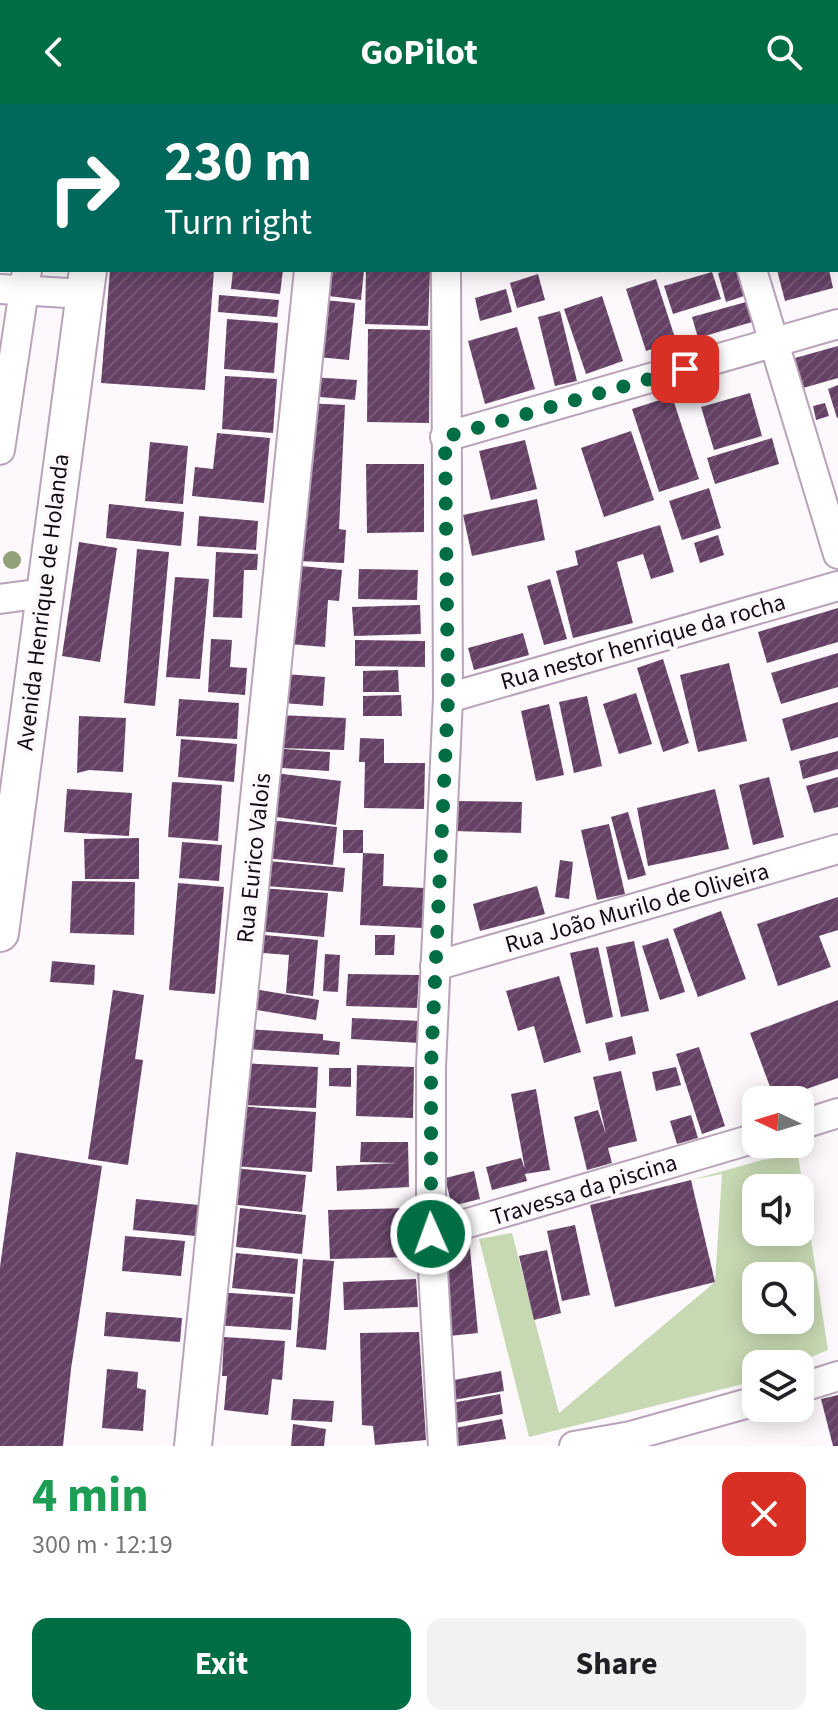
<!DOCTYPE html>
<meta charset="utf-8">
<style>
body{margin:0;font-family:"Source Sans 3",sans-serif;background:#f2f2f2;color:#202124;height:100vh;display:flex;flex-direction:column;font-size:30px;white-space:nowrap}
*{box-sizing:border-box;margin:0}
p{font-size:26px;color:#757577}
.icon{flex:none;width:44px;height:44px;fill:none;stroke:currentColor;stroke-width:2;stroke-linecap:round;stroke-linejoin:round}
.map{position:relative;height:1342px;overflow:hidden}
.panel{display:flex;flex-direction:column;background:#fff;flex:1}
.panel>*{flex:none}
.banner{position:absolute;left:0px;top:0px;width:838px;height:168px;box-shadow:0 4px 20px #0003;background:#00695c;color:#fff;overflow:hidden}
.needle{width:52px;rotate:274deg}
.buttons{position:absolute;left:742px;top:982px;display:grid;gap:16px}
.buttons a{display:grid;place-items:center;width:72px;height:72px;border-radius:16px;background:#fff;box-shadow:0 4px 20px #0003;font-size:40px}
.pin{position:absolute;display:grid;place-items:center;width:68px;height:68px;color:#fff;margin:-34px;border-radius:16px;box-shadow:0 4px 12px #0006}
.me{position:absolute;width:88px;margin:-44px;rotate:358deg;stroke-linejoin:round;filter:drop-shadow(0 0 6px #0008)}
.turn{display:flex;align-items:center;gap:28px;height:168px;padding:0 32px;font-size:36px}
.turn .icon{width:104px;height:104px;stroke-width:2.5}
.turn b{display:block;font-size:56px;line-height:68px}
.round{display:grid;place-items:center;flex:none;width:84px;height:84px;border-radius:16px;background:#f2f2f2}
.overview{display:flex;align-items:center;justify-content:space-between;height:136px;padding:0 32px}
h1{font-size:48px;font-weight:700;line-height:60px;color:#1e9e55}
.button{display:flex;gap:16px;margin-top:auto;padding:16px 32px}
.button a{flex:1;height:92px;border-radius:16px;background:#006d45;color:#fff;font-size:32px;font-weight:700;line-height:92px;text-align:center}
.button a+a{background:#f2f2f2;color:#202124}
header{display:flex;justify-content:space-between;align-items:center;height:104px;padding:0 32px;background:#006d45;color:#fff;font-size:36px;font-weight:700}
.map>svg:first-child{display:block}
.green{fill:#c7d9b3;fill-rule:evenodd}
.building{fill:url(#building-hatch)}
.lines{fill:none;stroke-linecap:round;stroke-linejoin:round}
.minor-casing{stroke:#b8a3b8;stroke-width:32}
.major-casing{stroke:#b8a3b8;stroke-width:40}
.minor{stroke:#fff;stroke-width:28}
.major{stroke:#fff;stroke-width:36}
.tree{fill:#93a179}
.route{stroke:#006d45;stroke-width:14;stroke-dasharray:0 25.2}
.labels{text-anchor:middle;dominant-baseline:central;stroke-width:8;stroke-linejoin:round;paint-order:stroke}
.street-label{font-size:24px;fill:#130b13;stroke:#fcf8fc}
</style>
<header><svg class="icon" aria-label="back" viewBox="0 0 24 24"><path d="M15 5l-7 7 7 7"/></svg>GoPilot<svg class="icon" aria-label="search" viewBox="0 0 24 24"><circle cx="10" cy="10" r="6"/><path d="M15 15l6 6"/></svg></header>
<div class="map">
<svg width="838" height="1342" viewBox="0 0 838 1342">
<defs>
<pattern id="building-hatch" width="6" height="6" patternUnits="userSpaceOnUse" patternTransform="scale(2)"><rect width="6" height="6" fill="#654165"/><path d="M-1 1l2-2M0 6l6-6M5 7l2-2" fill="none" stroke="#765876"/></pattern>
</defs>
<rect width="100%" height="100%" fill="#fcf8fc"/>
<path class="green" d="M798 1051 828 1246 795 1260H756L755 1277 529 1333 479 1135 512 1129 559 1309 715 1178 722 1070 691 1076 762 1056ZM756 1084H800V1128H756ZM756 1172H800V1216H756Z"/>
<g class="building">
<polygon points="110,166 214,166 205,286 101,279"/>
<polygon points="233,166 283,166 280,190 231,185"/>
<polygon points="322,166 364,166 361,196 320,191"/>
<polygon points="366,166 430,166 428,222 365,220"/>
<polygon points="727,166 743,166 750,190 726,198 718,169"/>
<polygon points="777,166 829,166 833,184 785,197"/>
<polygon points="712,168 721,195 673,210 664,182"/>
<polygon points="538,170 545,196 517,204 510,179"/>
<polygon points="656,175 676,237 646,247 626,185"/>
<polygon points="506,185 512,208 480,217 475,194"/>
<polygon points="219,191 279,196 277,213 218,208"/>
<polygon points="602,192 623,257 586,270 564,205"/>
<polygon points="324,196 355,199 349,256 318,253"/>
<polygon points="746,198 752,218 698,234 692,213"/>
<polygon points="560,207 577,277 555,282 538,213"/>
<polygon points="227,215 278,219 274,269 224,265"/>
<polygon points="517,223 535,285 485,300 468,237"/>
<polygon points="368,225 430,226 429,319 367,318"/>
<polygon points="838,242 838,274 803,284 795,254"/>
<polygon points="225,272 277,275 273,329 222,325"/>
<polygon points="311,273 357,276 355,296 309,292"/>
<polygon points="838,281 838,314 837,314 828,285"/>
<polygon points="750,289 762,332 714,346 701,303"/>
<polygon points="672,292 699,375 659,388 632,305"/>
<polygon points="305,299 345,301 339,425 346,426 344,459 298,457"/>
<polygon points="825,299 829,312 816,316 813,302"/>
<polygon points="631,327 654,396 604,413 581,344"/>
<polygon points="217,329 270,334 264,399 192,392 195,363 213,365"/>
<polygon points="772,334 779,360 715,380 707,354"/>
<polygon points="525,336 537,385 491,396 479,347"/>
<polygon points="150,338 188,342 183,400 145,397"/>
<polygon points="366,360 424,360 424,428 367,429"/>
<polygon points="709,384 721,424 682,436 669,397"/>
<polygon points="537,395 545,436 472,452 463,411"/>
<polygon points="109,400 184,408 181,442 106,434"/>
<polygon points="199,412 258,417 256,446 197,442"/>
<polygon points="660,421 674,468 651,475 643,450 617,458 633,519 573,534 556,467 578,461 575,447"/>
<polygon points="718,431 724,451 700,459 694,439"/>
<polygon points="79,438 117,444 100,558 62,552"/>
<polygon points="137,445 169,448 155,602 124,599"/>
<polygon points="216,448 258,450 257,466 244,466 242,514 213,513"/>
<polygon points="291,461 342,466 339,497 328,496 325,543 289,540"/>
<polygon points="359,465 418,466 417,496 358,495"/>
<polygon points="175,473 209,475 200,575 166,573"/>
<polygon points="550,475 567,535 544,541 527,482"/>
<polygon points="420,501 421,530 354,532 352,503"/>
<polygon points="838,504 838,538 767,559 758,528"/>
<polygon points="523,529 529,551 474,566 468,544"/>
<polygon points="211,535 232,536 230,563 247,564 245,591 208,588"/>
<polygon points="355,536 425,537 425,563 355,562"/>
<polygon points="838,549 838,583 781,600 771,569"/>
<polygon points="663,555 689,639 663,648 637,564"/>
<polygon points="729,559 747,637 698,648 680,571"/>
<polygon points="398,566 399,588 363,588 363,567"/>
<polygon points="285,570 325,573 323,602 283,599"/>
<polygon points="636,589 652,640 619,650 603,600"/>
<polygon points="401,591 402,612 363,612 363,592"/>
<polygon points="587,592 602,662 574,669 559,598"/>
<polygon points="179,595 239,599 237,635 176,632"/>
<polygon points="838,598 838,633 791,647 782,615"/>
<polygon points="549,600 564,671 536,677 521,607"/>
<polygon points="278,611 346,614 344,646 277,644"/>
<polygon points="79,612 126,614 123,668 89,666 77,669"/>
<polygon points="360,634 384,635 384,659 425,659 424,705 364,704 365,658 359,658"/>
<polygon points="181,635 237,640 234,678 178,673"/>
<polygon points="269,644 330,648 329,667 267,663"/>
<polygon points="838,647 838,665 803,675 799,657"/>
<polygon points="274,669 341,677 336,721 269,712"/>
<polygon points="769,673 784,733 753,741 739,681"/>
<polygon points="838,673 838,703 814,709 806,682"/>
<polygon points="172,678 222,681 218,737 168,733"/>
<polygon points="67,685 132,689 129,732 64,728"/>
<polygon points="715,685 729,745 648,762 637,704"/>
<polygon points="455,697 522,698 521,729 454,727"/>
<polygon points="628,708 646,771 628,776 611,713"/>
<polygon points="269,716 337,723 333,761 265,754"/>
<polygon points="609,720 625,790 597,796 581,726"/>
<rect x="343" y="726" width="20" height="23"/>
<polygon points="139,734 139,775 85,775 84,735"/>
<polygon points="182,738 222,741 219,777 179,774"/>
<polygon points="363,749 384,750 383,782 425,784 423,824 360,821"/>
<polygon points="560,756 573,758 569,795 555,793"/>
<polygon points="268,757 345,764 343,788 266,782"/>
<polygon points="72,777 135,778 134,831 70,829"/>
<polygon points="178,779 224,783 215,890 169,886"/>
<polygon points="537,782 545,810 480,827 473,800"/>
<polygon points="260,784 328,789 324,833 257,827"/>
<polygon points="838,793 838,826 819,832 831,863 778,882 757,820"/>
<polygon points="721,807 746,875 698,893 673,825"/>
<polygon points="264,831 318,836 313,892 286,889 289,851 263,849"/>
<polygon points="375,831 395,831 394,851 375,851"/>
<polygon points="668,834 685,888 660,896 642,842"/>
<polygon points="634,837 649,907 621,913 606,843"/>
<polygon points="598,843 613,913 586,920 570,849"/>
<polygon points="325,850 340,851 338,888 323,887"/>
<polygon points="52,857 95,861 94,881 50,878"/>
<polygon points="348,870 419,871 417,904 346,902"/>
<polygon points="559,872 581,948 544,959 534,922 518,927 506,887"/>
<polygon points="254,885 319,896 316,916 251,905"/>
<polygon points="113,886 144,891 135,955 143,956 128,1061 88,1055"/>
<polygon points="838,896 838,974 775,996 750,929"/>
<polygon points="352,914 421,917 420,939 351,935"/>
<polygon points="247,925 323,930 323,936 340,938 339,951 246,945"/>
<polygon points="632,932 636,950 609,957 605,939"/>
<polygon points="699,943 725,1022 702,1030 676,950"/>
<polygon points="242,959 318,963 316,1004 241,1001"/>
<polygon points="357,961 414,963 413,1014 356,1012"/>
<polygon points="676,963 681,981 656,987 652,968"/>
<polygon points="329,964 351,964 351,983 329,982"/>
<polygon points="621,967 637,1037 608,1044 612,1059 587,1066 574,1013 598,1006 606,1030 593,973"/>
<polygon points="536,985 550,1066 525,1070 527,1077 492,1086 486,1063 521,1054 525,1065 511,990"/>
<polygon points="239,1002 316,1008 312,1068 235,1062"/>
<polygon points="691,1011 698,1034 677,1040 670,1017"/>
<polygon points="361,1038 408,1038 409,1083 337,1087 336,1062 397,1059 360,1058"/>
<polygon points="16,1048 102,1062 71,1265 63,1342 0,1342 0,1163"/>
<polygon points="234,1064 306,1071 302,1108 230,1100"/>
<polygon points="474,1067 480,1095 452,1102 445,1074"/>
<polygon points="691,1076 715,1178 615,1203 590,1101"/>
<polygon points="136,1095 199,1101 196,1132 133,1126"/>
<polygon points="240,1104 306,1111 302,1150 236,1143"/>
<polygon points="410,1104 411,1153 330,1155 328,1106"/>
<polygon points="575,1121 590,1191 562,1197 547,1127"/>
<polygon points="125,1132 185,1137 181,1172 122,1167"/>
<polygon points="469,1134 478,1229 449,1232 439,1137"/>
<polygon points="547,1146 561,1209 534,1216 519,1152"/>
<polygon points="236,1149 298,1155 295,1190 232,1184"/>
<polygon points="303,1155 334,1157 326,1246 296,1243"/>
<polygon points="416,1175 418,1203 344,1206 343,1178"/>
<polygon points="215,1188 293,1193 291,1226 213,1221"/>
<polygon points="106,1208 182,1214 180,1238 104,1232"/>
<polygon points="419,1228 426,1336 375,1341 373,1322 362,1321 360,1229"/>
<polygon points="224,1233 285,1237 282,1276 272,1275 268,1311 224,1306 227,1272 222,1272"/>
<polygon points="107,1265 138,1268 137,1284 146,1286 143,1327 102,1324"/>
<polygon points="501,1267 504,1287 448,1297 444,1278"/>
<polygon points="500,1290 503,1310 456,1319 452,1299"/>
<polygon points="838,1291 838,1342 833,1342 821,1295"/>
<polygon points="293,1295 334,1297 332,1318 291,1316"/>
<polygon points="502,1315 506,1335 458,1342 455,1324"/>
<polygon points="293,1320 326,1325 324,1342 291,1342"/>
</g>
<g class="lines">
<defs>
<g id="minor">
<polyline points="416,0 416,2"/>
<polyline points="54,2 55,0"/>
<polyline points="696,2 703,0"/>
<polyline points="752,166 838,450"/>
<polyline points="0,185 84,190"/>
<polyline points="445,333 838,220"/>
<polyline points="0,346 27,166"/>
<polyline points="0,495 44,489"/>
<polyline points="448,594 838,482"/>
<polyline points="435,862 838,745"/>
<polyline points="800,1021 838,1009"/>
<polyline points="431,1130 431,962 448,594 446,166"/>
<polyline points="800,1284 838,1272"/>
<polyline points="443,1342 431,1130 756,1034"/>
<polyline points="574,1342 631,1332 756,1297"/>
</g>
<g id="major">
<polyline points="112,2 113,0"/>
<polyline points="329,2 329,0"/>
<polyline points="0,829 88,166"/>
<polyline points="193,1342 313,166"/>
</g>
</defs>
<use href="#minor" class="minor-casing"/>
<use href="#major" class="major-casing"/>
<use href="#minor" class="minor"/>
<use href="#major" class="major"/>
</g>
<circle class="tree" cx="12" cy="456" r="9"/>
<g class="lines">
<polyline class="route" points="431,1130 431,962 448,594 445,333 685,265"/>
</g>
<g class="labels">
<g class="street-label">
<text transform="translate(43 498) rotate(-83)">Avenida Henrique de Holanda</text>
<text transform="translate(643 538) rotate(-16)">Rua nestor henrique da rocha</text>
<text transform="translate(254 754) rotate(-84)">Rua Eurico Valois</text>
<text transform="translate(637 804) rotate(-16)">Rua João Murilo de Oliveira</text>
<text transform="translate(584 1086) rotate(-17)">Travessa da piscina</text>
</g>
</g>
</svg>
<div class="buttons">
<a><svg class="needle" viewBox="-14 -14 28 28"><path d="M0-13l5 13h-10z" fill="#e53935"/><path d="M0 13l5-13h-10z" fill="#757577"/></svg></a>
<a><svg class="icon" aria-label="sound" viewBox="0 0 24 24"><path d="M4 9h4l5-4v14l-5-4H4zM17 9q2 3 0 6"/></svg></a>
<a><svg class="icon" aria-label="search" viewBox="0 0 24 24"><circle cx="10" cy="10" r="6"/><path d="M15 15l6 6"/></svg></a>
<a><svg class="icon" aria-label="layers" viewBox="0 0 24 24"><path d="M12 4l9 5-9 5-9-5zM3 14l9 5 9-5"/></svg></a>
</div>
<div class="pin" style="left:685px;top:265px;background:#d93025"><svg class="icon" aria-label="arrive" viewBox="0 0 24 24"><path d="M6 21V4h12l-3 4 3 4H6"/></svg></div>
<svg class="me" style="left:431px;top:1130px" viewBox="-20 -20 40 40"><circle r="17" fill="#006d45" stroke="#fff" stroke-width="3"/><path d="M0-11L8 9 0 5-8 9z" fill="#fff"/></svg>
<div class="banner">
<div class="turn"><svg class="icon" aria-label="right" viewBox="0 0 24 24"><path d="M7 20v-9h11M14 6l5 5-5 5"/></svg><div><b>230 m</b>Turn right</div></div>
</div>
</div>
<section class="panel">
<div class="overview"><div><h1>4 min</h1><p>300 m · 12:19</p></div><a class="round" style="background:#d93025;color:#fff"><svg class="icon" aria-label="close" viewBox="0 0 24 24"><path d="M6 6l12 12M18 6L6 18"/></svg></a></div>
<div class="button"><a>Exit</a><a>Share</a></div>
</section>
